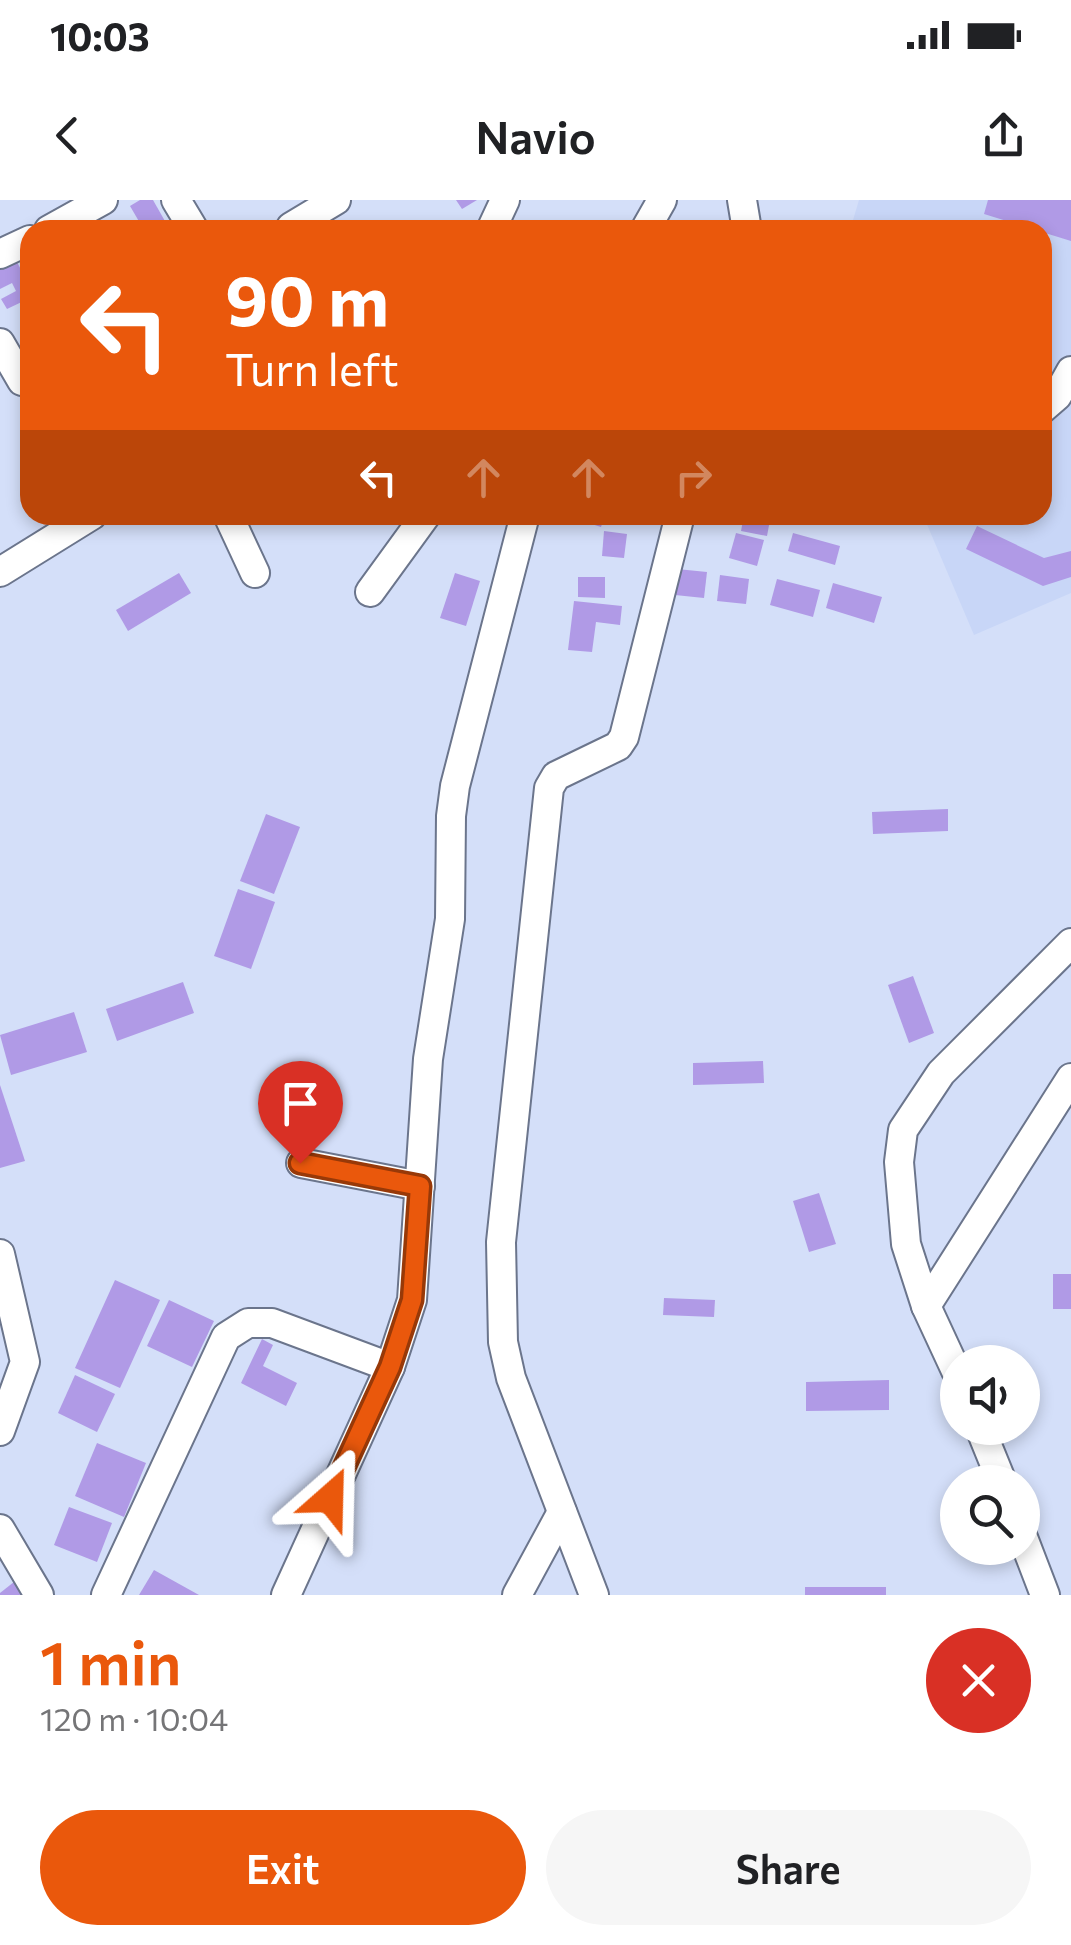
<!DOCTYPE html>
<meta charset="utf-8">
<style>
body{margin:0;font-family:Commissioner,sans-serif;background:#f6f6f6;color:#202124;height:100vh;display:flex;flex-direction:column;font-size:38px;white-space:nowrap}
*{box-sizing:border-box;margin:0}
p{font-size:32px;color:#757577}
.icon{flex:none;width:55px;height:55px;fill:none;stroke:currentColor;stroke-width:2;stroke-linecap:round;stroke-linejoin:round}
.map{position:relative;height:1395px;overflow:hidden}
.details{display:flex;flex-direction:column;background:#fff;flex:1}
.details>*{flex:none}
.banner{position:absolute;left:20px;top:20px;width:1032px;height:305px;border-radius:30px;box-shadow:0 5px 15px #0003;background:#ea580c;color:#fff;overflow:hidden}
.controls{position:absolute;left:940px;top:1145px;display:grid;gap:20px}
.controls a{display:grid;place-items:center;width:100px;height:100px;border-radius:50%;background:#fff;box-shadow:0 5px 15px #0003;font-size:50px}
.pin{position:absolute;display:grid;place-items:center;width:85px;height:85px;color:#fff;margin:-102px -42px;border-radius:50% 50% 50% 0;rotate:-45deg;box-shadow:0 0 10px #0007}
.pin .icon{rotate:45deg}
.me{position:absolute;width:110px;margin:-55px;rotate:25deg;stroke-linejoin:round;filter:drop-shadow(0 0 8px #0008)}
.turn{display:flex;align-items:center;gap:35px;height:210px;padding:0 40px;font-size:45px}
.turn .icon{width:130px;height:130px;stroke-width:2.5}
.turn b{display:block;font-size:70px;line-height:85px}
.lanes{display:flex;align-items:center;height:95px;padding:0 40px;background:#0003;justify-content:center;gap:50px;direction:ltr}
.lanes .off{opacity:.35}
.round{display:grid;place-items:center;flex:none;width:105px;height:105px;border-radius:52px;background:#f6f6f6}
.overview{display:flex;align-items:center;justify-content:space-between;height:170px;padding:0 40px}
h1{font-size:60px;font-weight:600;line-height:75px;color:#ea580c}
.action{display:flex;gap:20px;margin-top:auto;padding:20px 40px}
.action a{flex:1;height:115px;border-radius:60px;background:#ea580c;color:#fff;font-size:40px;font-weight:600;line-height:115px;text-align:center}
.action a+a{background:#f6f6f6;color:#202124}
.status{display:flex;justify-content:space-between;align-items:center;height:70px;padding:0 50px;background:#fff;direction:ltr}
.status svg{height:28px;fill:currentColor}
header{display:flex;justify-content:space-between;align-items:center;height:130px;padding:0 40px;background:#fff;font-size:45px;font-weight:600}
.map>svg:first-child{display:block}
.built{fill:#c8d6f7}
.building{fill:#b09ae6}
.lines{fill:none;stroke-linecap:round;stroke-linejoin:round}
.minor-casing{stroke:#6b758c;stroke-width:32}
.minor{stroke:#fff;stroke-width:28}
.route-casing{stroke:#983908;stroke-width:25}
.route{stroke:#ea580c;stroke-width:18}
</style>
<div class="status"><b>10:03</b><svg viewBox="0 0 49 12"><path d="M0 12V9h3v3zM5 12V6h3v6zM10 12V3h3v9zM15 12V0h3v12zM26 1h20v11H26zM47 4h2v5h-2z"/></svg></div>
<header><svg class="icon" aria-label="back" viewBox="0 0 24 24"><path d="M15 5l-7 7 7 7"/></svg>Navio<svg class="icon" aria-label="share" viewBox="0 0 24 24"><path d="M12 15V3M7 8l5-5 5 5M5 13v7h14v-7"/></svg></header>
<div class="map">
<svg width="1071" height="1395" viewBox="0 0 1071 1395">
<rect width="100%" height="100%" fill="#d4dff9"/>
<polygon class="built" points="859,0 1071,0 1071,393 974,435 923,315 1042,315 1042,30 850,30"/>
<g class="building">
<polygon points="140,0 153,0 170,30 144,30 130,6"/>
<polygon points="456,0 477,0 462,9"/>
<polygon points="988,0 1071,0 1071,41 984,14"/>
<polygon points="17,62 30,87 30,98 7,109 1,99 16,91 12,83 0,89 0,70"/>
<polygon points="580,315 605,315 601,327 579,320"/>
<polygon points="744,315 771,315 767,336 741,331"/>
<polygon points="977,326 1044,358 1071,351 1071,377 1043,386 966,349"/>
<polygon points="604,331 627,334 624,358 602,356"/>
<polygon points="736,333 764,340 757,366 729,358"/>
<polygon points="793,333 840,346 835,365 788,351"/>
<polygon points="677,369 707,372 704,398 675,395"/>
<polygon points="179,373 191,393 128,431 116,410"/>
<polygon points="455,373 480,381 466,426 440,418"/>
<polygon points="720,375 749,379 746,404 717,401"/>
<polygon points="578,377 605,377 605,398 578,397"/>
<polygon points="777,379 820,390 813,417 770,405"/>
<polygon points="833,383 882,397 874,423 826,408"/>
<polygon points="574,401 622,406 620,425 596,422 592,452 568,450"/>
<polygon points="948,609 948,631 873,634 872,612"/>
<polygon points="266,614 300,627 274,694 240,681"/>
<polygon points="238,689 275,702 251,769 214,756"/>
<polygon points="913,776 934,833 909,843 888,785"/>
<polygon points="183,782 194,813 117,841 106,809"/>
<polygon points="74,812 87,852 11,875 0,835"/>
<polygon points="763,861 764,883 693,885 693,863"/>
<polygon points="0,885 25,961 0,968"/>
<polygon points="819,993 836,1044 809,1052 793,1001"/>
<rect x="1053" y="1074" width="18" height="35"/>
<polygon points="115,1080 160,1100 120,1188 75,1168"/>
<polygon points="664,1098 715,1100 714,1117 663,1115"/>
<polygon points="169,1100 214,1121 192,1167 147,1146"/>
<polygon points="262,1139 273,1145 263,1166 297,1183 286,1206 241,1183"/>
<polygon points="75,1175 115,1194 97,1232 58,1213"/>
<polygon points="889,1180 889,1210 806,1211 806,1182"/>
<polygon points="97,1243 146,1263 124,1317 75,1296"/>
<polygon points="69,1307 112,1323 97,1362 54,1345"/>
<polygon points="154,1370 199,1395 139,1395"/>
<polygon points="19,1378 29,1395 0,1395 0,1393"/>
<rect x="805" y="1387" width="81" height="8"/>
</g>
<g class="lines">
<defs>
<g id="minor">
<polyline points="176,0 194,30"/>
<polyline points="742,0 747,30"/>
<polyline points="291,27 336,0"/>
<polyline points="49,30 103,0"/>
<polyline points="491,30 505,0"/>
<polyline points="645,30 662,0"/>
<polyline points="0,54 30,40"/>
<polyline points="0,143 22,181"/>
<polyline points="1042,209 1057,196 1071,171"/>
<polyline points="228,315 255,373"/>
<polyline points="0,372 92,315"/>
<polyline points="370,392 426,315"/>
<polyline points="301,963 420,986"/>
<polyline points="0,1054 25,1162 0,1231"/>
<polyline points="926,1106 1071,878"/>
<polyline points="958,1175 926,1106 906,1044 899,962 903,930 941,873 1071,743"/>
<polyline points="980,1228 1002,1282"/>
<polyline points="0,1329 39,1395"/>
<polyline points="1022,1335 1045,1395"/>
<polyline points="106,1395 226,1137 248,1123 272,1123 390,1167"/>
<polyline points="286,1395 390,1167 412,1100 428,859 450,719 451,616 455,586 525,315"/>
<polyline points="517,1395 562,1312"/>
<polyline points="594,1395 511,1178 503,1142 501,1042 549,588 556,576 618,546 624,537 680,315"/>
</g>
</defs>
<use href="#minor" class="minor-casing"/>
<use href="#minor" class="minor"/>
</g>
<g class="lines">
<defs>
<polyline id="route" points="300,963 420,986 412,1100 390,1167 330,1298"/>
</defs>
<use href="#route" class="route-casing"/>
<use href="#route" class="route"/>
</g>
</svg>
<div class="controls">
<a><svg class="icon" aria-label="sound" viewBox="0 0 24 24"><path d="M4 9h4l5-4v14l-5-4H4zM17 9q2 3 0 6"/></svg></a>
<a><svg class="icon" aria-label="search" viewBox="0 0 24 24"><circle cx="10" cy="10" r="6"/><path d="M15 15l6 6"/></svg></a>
</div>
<div class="pin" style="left:300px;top:963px;background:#d93025"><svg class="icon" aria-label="arrive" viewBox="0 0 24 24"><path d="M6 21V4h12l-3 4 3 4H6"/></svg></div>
<svg class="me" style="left:330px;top:1298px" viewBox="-20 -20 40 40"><path d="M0-17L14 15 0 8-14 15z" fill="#ea580c" stroke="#fff" stroke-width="4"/></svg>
<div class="banner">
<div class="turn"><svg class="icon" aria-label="left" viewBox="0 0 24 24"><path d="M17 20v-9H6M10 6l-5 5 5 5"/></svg><div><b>90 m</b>Turn left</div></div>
<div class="lanes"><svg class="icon" aria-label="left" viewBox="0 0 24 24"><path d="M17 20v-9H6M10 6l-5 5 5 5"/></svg><svg class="icon off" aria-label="ahead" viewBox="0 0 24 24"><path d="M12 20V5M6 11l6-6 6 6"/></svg><svg class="icon off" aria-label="ahead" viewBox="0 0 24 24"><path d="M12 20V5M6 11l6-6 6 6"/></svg><svg class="icon off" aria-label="right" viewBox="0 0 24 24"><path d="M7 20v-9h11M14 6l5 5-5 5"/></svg></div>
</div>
</div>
<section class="details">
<div class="overview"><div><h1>1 min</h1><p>120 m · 10:04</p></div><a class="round" style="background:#d93025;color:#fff"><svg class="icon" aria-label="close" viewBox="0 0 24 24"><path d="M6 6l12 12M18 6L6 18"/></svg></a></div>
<div class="action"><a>Exit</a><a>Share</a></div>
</section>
